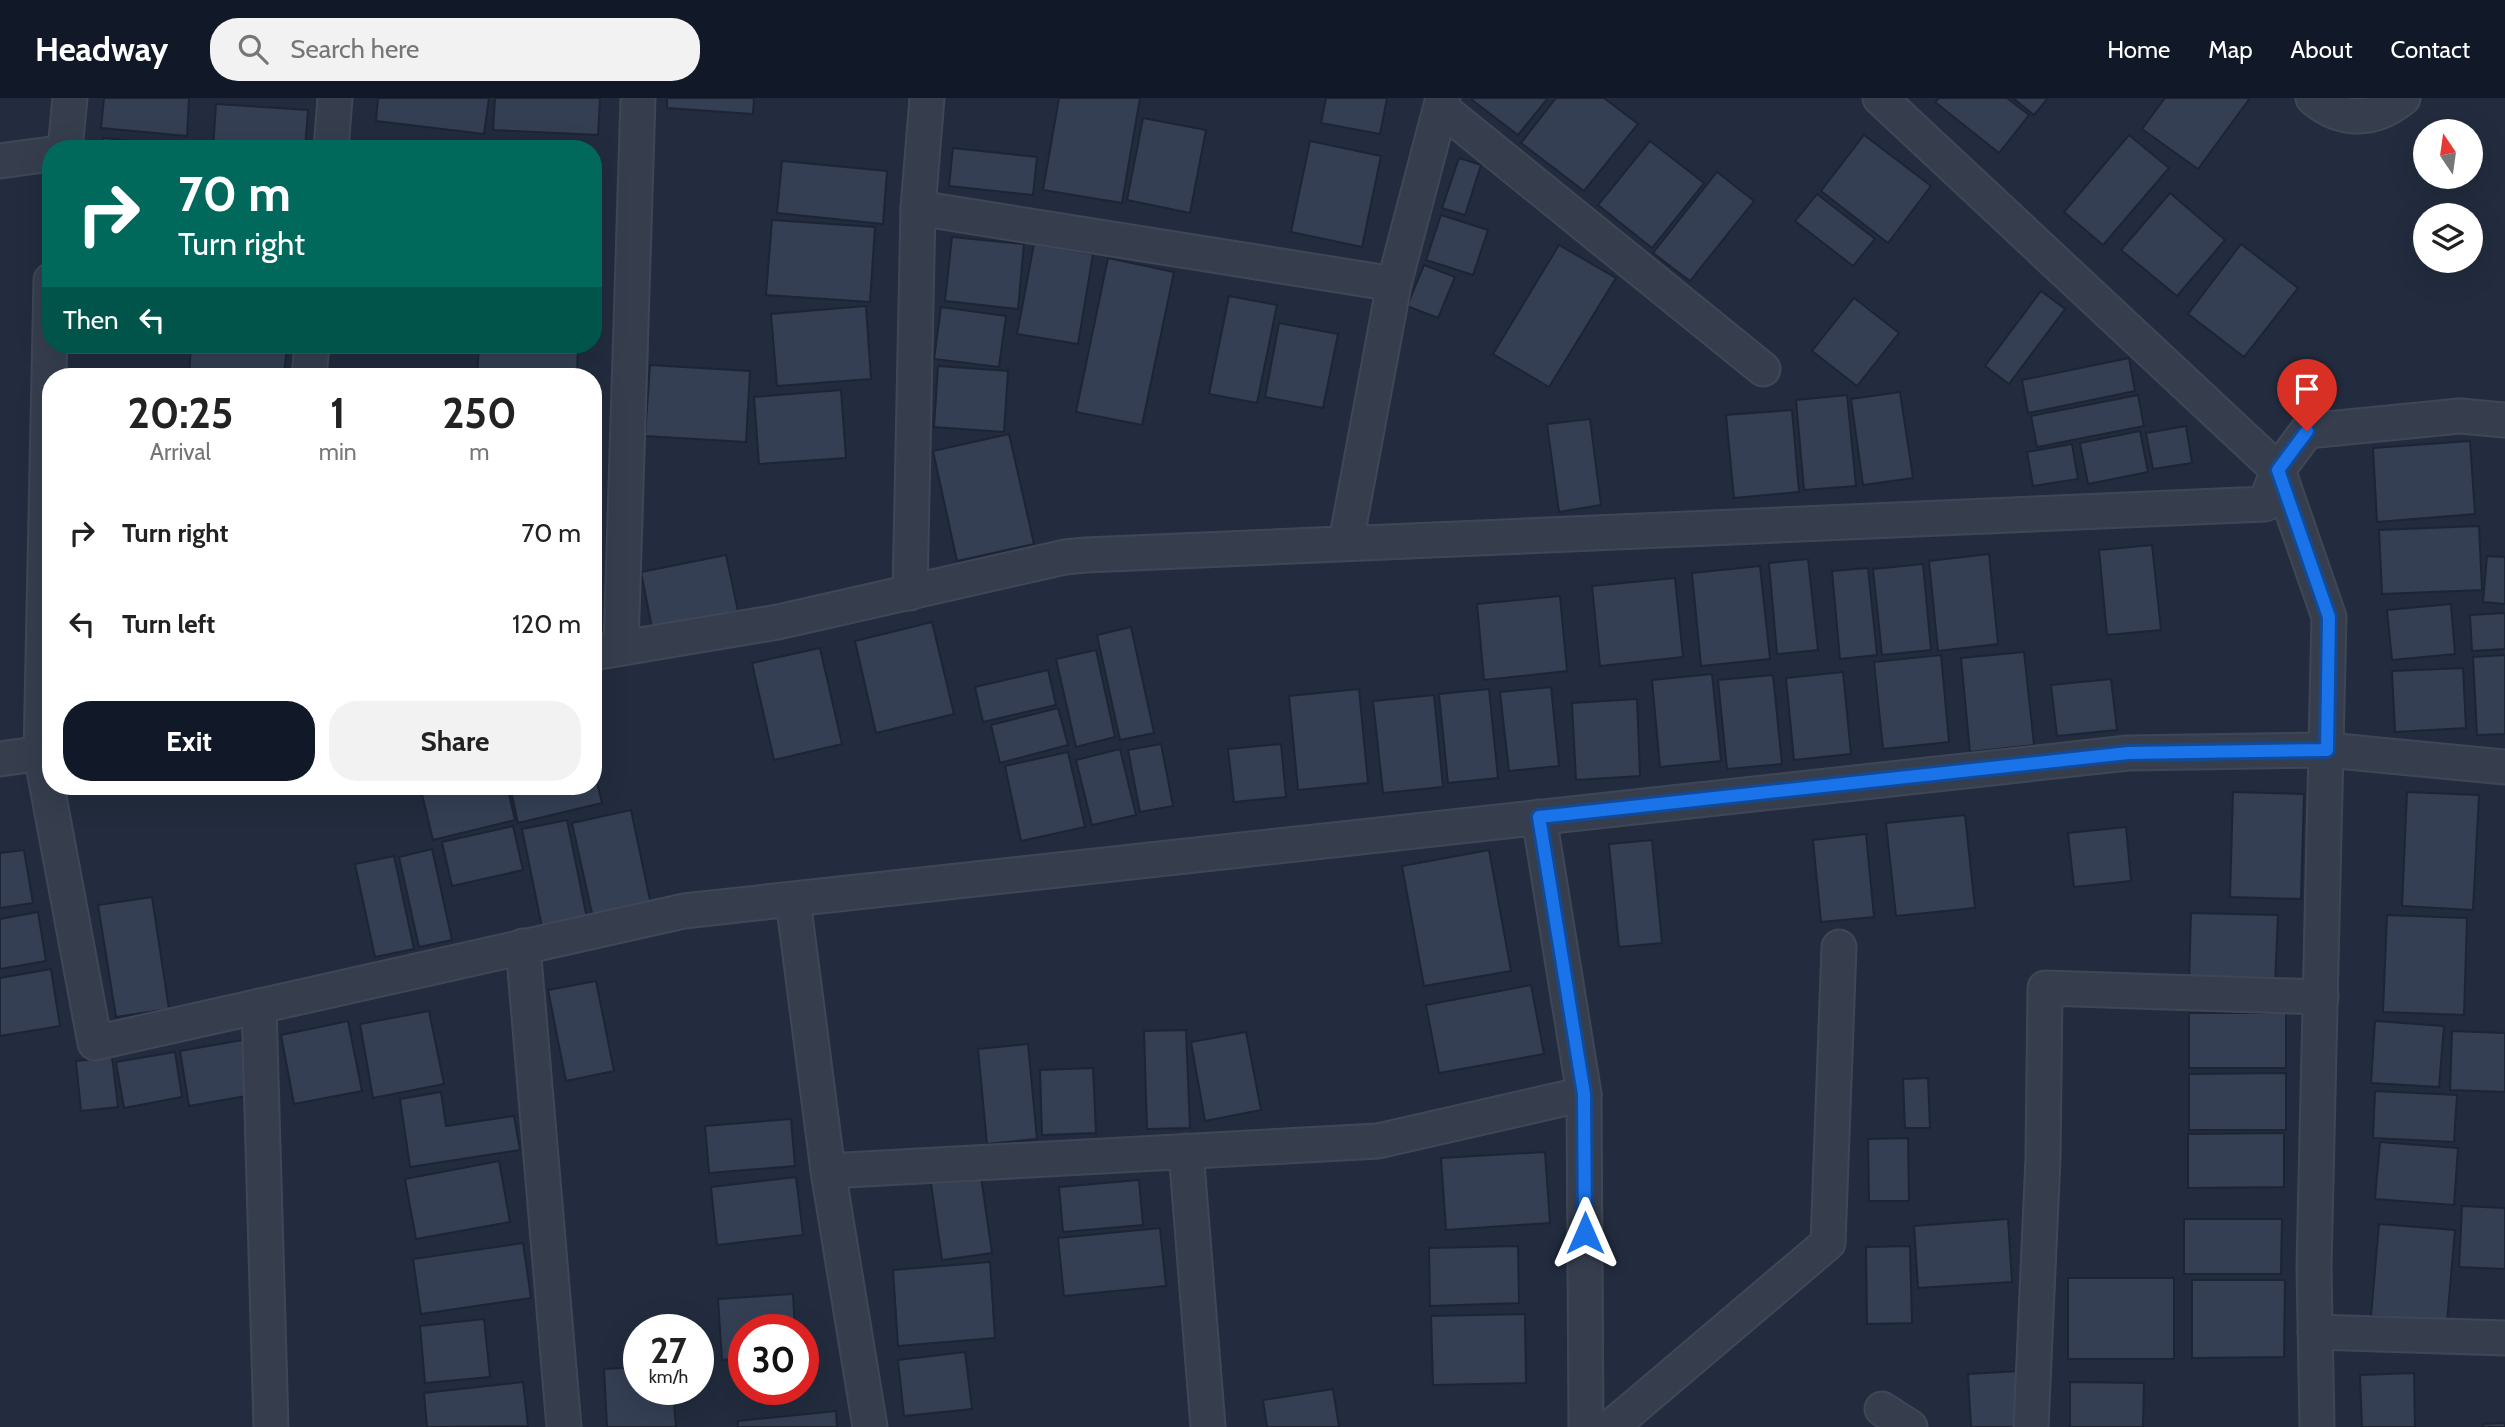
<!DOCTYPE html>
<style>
body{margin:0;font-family:Cabin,sans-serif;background:#f2f2f2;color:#222;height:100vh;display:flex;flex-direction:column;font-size:26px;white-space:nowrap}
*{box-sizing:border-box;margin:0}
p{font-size:23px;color:#767676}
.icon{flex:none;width:38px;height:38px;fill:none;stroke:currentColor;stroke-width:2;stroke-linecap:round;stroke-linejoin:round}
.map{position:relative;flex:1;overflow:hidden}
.drawer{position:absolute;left:42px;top:270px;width:560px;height:427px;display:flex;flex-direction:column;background:#fff;border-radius:28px;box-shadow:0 7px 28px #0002}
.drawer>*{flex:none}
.banner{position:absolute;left:42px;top:42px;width:560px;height:214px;border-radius:28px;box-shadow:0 7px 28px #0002;background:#00695c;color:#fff;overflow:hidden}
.needle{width:46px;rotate:347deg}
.fabs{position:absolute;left:2413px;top:21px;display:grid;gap:14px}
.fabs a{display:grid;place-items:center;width:70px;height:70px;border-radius:50%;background:#fff;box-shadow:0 7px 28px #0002;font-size:35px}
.speed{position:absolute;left:623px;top:1216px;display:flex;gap:14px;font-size:35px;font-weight:700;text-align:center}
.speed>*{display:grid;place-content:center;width:91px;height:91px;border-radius:50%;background:#fff;box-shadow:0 7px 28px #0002;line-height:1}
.speed small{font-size:18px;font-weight:400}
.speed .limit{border:10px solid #d22;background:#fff;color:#111}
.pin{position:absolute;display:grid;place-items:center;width:60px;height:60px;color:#fff;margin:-72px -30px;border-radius:50% 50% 50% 0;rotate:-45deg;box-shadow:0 0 7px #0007}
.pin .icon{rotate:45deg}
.me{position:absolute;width:77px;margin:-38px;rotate:0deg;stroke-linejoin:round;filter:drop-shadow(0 0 5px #0008)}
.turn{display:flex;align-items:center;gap:24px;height:147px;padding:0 21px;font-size:32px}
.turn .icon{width:91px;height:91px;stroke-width:2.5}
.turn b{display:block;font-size:49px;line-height:60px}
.then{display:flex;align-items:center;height:66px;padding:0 21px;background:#0003;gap:14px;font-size:26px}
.eta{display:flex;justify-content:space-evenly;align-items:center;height:119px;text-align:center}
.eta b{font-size:42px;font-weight:700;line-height:49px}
.action{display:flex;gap:14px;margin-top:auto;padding:14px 21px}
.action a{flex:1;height:80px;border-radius:28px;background:#111827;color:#fff;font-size:28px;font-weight:700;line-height:80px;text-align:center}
.action a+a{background:#f2f2f2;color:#222}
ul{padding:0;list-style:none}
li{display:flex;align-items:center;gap:21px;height:91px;padding:0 21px}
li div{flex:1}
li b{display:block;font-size:26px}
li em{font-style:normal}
header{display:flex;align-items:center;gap:42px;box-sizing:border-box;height:98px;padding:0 35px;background:#111827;color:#fff}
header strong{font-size:33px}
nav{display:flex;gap:38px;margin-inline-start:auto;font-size:24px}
.search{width:490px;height:63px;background:#f2f2f2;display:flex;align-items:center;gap:18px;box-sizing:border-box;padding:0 24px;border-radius:28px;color:#767676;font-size:26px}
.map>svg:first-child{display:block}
.building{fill:#343f54;stroke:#1d2535;stroke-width:2}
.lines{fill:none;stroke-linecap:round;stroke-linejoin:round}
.street-casing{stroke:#3f4757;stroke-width:37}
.street{stroke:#363e4e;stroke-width:33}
.route-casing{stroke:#114b97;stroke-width:18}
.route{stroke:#1a73e8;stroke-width:12}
</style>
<header>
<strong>Headway</strong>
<div class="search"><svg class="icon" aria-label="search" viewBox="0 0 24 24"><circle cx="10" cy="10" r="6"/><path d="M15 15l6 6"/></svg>Search here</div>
<nav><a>Home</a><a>Map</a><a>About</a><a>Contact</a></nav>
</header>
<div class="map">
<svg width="2505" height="1329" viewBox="0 0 2505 1329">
<rect width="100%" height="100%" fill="#222c3e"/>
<g class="building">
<polygon points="104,0 189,0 187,38 101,30"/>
<polygon points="378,0 489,0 484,36 376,23"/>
<polygon points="495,0 600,0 598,37 493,32"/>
<polygon points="667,0 754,0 753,16 667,10"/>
<polygon points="1059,0 1140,0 1122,105 1043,92"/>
<polygon points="1326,0 1387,0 1380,36 1321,25"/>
<polygon points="1473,0 1548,0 1518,37 1472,2"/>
<polygon points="1556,0 1604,0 1638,26 1584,93 1521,45"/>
<polygon points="1939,0 2007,0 2029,17 1999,55 1935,4"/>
<polygon points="2013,0 2048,0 2034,17"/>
<polygon points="2165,0 2250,0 2198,71 2142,31"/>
<polygon points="216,6 308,12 305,51 213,51"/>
<polygon points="1143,20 1206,32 1190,115 1127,102"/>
<polygon points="1864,37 1931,88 1888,145 1821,93"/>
<polygon points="2129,37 2169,70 2103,147 2064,114"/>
<polygon points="103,40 198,49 102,51"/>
<polygon points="1310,43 1381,58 1362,149 1291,134"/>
<polygon points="1650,43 1704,85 1652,150 1598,107"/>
<polygon points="953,50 1037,59 1033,97 949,88"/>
<polygon points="1459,60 1481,67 1465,117 1442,110"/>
<polygon points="782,63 887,73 883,126 777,115"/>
<polygon points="1717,74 1754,103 1690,183 1653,155"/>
<polygon points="2170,95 2225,142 2177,198 2121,152"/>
<polygon points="1817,96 1875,141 1853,168 1795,123"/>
<polygon points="1441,117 1488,132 1473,177 1426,162"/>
<polygon points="772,122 875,129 870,204 766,197"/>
<polygon points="952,139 1024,146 1018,211 945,203"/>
<polygon points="1034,146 1093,156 1078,246 1017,236"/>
<polygon points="2241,146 2298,190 2244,259 2188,216"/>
<polygon points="1559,147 1616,180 1549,289 1493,256"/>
<polygon points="1108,160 1174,174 1142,327 1076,314"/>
<polygon points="1424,167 1455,179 1438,220 1407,208"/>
<polygon points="2041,193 2065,211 2009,286 1985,268"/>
<polygon points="1229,198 1277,207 1257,305 1209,296"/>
<polygon points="1854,200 1899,235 1857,288 1812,253"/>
<polygon points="866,208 871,281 777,288 771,216"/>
<polygon points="941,209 1006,218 999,269 934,261"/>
<polygon points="1279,225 1338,236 1323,310 1265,299"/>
<polygon points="191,247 287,247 284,278 189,278"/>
<polygon points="479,247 578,247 577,278 477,278"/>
<polygon points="2129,260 2135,293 2028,315 2022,282"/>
<polygon points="650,267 750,273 746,344 645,338"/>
<polygon points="938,268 1008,273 1004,334 934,329"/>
<polygon points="841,292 846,360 759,366 754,299"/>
<polygon points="1900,294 1913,380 1863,387 1851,301"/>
<polygon points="1847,297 1856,388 1804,392 1796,302"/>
<polygon points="2138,297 2144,328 2037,349 2031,318"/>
<polygon points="1792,312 1799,394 1734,400 1726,317"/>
<polygon points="1590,321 1601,407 1559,414 1547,326"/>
<polygon points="2186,328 2192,365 2153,371 2146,335"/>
<polygon points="2140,333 2148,374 2088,386 2080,345"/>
<polygon points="1009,336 1034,446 957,463 933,353"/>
<polygon points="2470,343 2475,416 2377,424 2373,350"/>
<polygon points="2072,346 2078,381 2033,388 2027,354"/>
<polygon points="2479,428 2482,492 2382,496 2379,432"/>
<polygon points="2152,447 2161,532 2107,537 2099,452"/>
<polygon points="1989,456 1998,546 1938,553 1929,463"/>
<polygon points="726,457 738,513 652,530 641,474"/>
<polygon points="2487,458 2505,459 2505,506 2483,504"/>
<polygon points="1808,461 1818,552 1777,556 1769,465"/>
<polygon points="1923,466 1931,552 1882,557 1873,471"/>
<polygon points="1760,468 1770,561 1701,568 1692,475"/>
<polygon points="1868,470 1877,557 1840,561 1832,473"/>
<polygon points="1675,480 1683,559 1600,568 1592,488"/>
<polygon points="1560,498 1567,573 1484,582 1477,506"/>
<polygon points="2451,506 2455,556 2392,562 2387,512"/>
<polygon points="2505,515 2505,551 2472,553 2470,517"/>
<polygon points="932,524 954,616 876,635 855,543"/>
<polygon points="1131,529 1154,635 1120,642 1097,537"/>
<polygon points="820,550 842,646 774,662 752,565"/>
<polygon points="1096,552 1115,639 1076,649 1056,561"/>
<polygon points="2024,554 2034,647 1970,654 1961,560"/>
<polygon points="1941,557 1949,644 1883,651 1874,564"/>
<polygon points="2505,557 2505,636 2477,637 2473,559"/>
<polygon points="2463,570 2466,630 2395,634 2392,573"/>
<polygon points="1048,572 1056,607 983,624 975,589"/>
<polygon points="1843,574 1851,656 1794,662 1786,580"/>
<polygon points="1712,576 1721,663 1660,669 1652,582"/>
<polygon points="1773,577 1782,666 1727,671 1718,582"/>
<polygon points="2111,581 2117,632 2057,638 2051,587"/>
<polygon points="1551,589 1559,668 1509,673 1500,594"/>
<polygon points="1359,591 1368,685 1298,692 1289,598"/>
<polygon points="1489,591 1498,680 1448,685 1439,596"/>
<polygon points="1434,597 1443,689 1383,695 1373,603"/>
<polygon points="1637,601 1640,678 1576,682 1572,605"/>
<polygon points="1058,610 1068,647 1000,665 991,627"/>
<polygon points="1161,646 1173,708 1140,714 1128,652"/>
<polygon points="1281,646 1286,699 1234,704 1228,651"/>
<polygon points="1120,651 1136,717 1092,727 1076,662"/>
<polygon points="1068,654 1085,729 1021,743 1005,668"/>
<polygon points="593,668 602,705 518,725 510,688 593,688"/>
<polygon points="420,688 507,688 515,722 433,742"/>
<polygon points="2233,694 2304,696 2301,801 2230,799"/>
<polygon points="2407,694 2479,697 2473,812 2402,808"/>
<polygon points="631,712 651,807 593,820 572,725"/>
<polygon points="1965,717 1975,810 1896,818 1886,725"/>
<polygon points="567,722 588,825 543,834 522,731"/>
<polygon points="513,728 523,772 452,788 442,744"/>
<polygon points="2126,729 2131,783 2074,789 2068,735"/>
<polygon points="1866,736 1874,819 1821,824 1813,742"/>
<polygon points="1652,742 1662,845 1619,849 1609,746"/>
<polygon points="432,751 452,842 419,849 399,759"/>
<polygon points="24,752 33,805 0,810 0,755"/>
<polygon points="1489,752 1511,873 1424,888 1402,768"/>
<polygon points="394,758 414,851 375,859 355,766"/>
<polygon points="152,799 169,911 116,919 98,807"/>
<polygon points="38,814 46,863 0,871 0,821"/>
<polygon points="2191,815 2278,817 2275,886 2189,884"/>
<polygon points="2387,817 2467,820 2464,917 2383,914"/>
<polygon points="51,871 60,928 0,938 0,880"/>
<polygon points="596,883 614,973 566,983 548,892"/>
<polygon points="1531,887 1544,956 1439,975 1426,907"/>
<polygon points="429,913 444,986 373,1000 360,926"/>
<rect x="2189" y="915" width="97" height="55"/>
<polygon points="348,923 362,993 294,1006 281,937"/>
<polygon points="2375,923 2444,928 2439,989 2371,985"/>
<polygon points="1186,932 1190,1030 1147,1031 1144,933"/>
<polygon points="2452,933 2505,935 2505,994 2450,992"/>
<polygon points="1246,934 1261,1012 1205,1023 1191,944"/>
<polygon points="248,941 257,996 189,1008 180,953"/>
<polygon points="1028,946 1037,1041 987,1046 978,951"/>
<polygon points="175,954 182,999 124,1010 116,964"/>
<polygon points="112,959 118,1009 81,1013 76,963"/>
<polygon points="1093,970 1096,1035 1042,1037 1040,972"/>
<polygon points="2286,975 2286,1032 2189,1032 2189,976"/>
<polygon points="1928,980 1930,1030 1905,1030 1903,981"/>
<polygon points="2375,993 2457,997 2454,1044 2373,1040"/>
<polygon points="441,994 446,1028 514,1018 520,1052 410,1069 400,1001"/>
<polygon points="791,1021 795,1068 709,1075 705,1028"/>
<polygon points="2284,1035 2284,1089 2188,1090 2188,1036"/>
<polygon points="1908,1040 1909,1103 1869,1103 1868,1041"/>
<polygon points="2380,1044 2458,1050 2454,1107 2375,1101"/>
<polygon points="1545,1054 1550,1125 1446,1132 1441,1060"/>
<polygon points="499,1063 510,1124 416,1141 405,1081"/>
<polygon points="980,1072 992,1155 942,1162 930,1079"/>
<polygon points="796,1079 803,1137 717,1147 711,1089"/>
<polygon points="1139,1082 1143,1127 1063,1134 1059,1089"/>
<polygon points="2462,1108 2505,1110 2505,1171 2459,1169"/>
<polygon points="2008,1121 2012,1184 1918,1190 1914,1128"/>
<polygon points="2184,1121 2282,1121 2281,1176 2184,1176"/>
<polygon points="2379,1126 2455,1132 2447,1224 2371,1218"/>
<polygon points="1160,1130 1166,1188 1064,1198 1058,1140"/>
<polygon points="523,1145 531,1200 421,1216 413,1161"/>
<polygon points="1518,1148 1519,1205 1430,1208 1429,1150"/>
<polygon points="1910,1148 1912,1225 1867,1226 1866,1149"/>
<polygon points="990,1164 995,1240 898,1248 893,1172"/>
<rect x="2068" y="1180" width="106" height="81"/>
<polygon points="2192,1182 2285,1182 2284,1259 2192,1260"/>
<polygon points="793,1196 795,1232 744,1232 744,1260 722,1262 718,1201"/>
<polygon points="1525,1216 1526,1285 1433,1287 1431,1218"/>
<polygon points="484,1221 490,1279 425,1285 420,1228"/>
<polygon points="965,1254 972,1311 904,1318 898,1262"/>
<polygon points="639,1269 639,1292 673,1292 676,1329 607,1329 604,1271"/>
<polygon points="2020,1273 2023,1329 1971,1329 1968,1276"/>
<polygon points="2414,1275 2415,1329 2362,1329 2360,1277"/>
<polygon points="523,1284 528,1328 427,1329 424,1295"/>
<polygon points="2070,1284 2144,1285 2143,1329 2070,1329"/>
<polygon points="1333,1291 1339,1329 1267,1329 1263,1302"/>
<polygon points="836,1313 837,1329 738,1329 738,1323"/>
<polygon points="2505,1325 2505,1329 2483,1329 2483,1326"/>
</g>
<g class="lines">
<defs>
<g id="street">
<polyline points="927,0 918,110 1394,186 1346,444"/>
<polyline points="1880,0 2278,372 2307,333 2460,318 2505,322"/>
<path d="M2313 0C2342 25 2375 23 2403 0"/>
<polyline points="1441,10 1763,271"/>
<polyline points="65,51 70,0"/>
<polyline points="331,51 335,0"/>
<polyline points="0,63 51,56"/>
<polyline points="51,182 41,656 95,945 684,813 2128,655 2327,652 2505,669"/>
<polyline points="1394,186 1443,0"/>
<polyline points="309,278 312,247"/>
<polyline points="2278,372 2329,519 2314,1169 2317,1329"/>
<polyline points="910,495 918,110"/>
<polyline points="621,549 638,0"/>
<polyline points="593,555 778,524 1065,459 1086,457 2265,406 2278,372"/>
<polyline points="0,661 51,654"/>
<polyline points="1539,719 1584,996"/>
<polyline points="793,802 828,1073 870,1329"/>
<polyline points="523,848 564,1329"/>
<polyline points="259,908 271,1329"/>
<polyline points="1186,1053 1208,1329"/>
<polyline points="828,1073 1378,1043 1584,996 1586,1329"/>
<polyline points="2315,1234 2505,1240"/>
<polyline points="1882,1311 1910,1329"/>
<polyline points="1611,1329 1828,1145 1839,849"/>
<polyline points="2031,1329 2043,1060 2045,890 2321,899"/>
</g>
</defs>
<use href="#street" class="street-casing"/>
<use href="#street" class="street"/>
</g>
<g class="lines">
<defs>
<polyline id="route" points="1585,1135 1584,996 1539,719 2128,655 2327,652 2329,519 2278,372 2307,333"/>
</defs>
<use href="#route" class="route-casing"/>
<use href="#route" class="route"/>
</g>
</svg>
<div class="fabs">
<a><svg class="needle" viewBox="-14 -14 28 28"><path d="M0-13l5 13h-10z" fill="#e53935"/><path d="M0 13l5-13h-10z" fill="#767676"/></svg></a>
<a><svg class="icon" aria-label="layers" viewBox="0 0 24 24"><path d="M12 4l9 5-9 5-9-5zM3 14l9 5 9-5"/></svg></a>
</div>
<div class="speed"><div>27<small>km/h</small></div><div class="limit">30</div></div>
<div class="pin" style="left:2307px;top:333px;background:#d93025"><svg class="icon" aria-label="arrive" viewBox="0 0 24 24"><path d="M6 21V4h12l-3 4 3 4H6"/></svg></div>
<svg class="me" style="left:1585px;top:1135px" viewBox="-20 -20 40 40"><path d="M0-17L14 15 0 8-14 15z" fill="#1a73e8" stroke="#fff" stroke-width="4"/></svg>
<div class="banner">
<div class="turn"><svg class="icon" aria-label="right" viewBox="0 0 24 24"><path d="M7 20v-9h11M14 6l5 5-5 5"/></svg><div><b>70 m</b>Turn right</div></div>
<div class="then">Then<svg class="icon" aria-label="left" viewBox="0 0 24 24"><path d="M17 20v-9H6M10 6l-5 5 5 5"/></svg></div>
</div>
<section class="drawer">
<div class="eta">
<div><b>20:25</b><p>Arrival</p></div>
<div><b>1</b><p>min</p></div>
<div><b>250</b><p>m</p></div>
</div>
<ul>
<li><svg class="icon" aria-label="right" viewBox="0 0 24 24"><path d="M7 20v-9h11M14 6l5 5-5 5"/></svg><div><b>Turn right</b></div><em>70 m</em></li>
<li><svg class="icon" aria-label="left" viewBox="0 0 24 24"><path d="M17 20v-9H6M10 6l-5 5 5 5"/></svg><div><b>Turn left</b></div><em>120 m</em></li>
</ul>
<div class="action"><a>Exit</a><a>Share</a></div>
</section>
</div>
